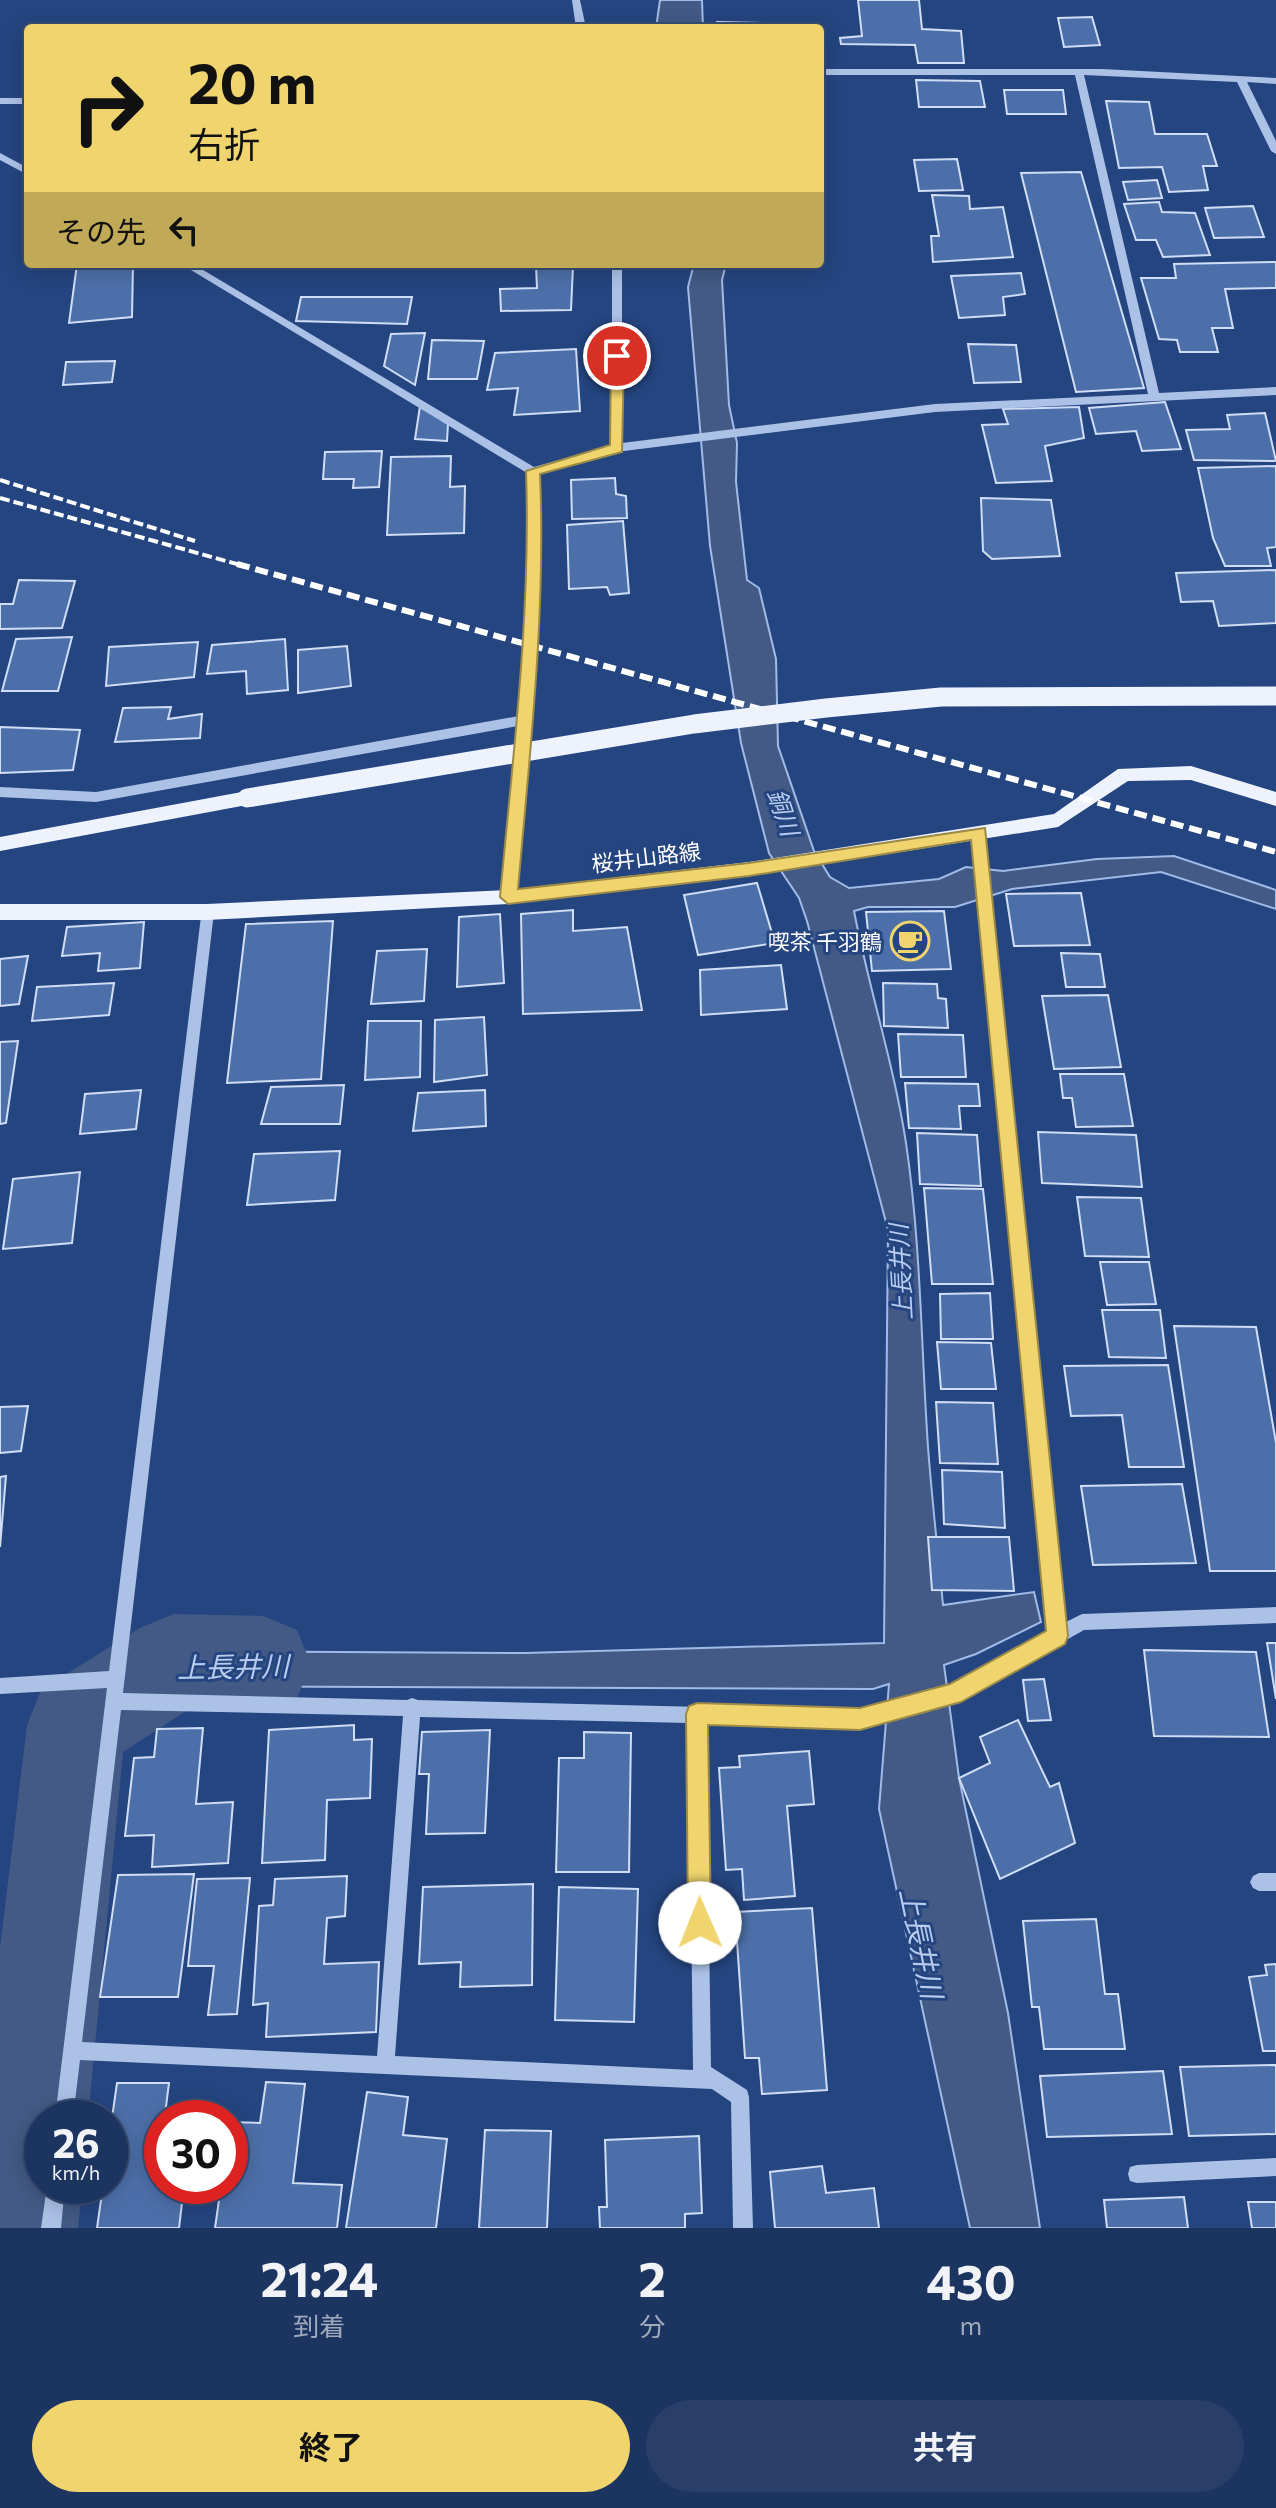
<!DOCTYPE html>
<html lang="ja">
<meta charset="utf-8">
<style>
body{margin:0;font-family:Commissioner,"Noto Sans JP",sans-serif;background:#293f69;color:#f1f3f6;height:100vh;display:flex;flex-direction:column;font-size:30px;white-space:nowrap}
*{box-sizing:border-box;margin:0}
p{font-size:26px;color:#a0aabd}
.icon{flex:none;width:44px;height:44px;fill:none;stroke:currentColor;stroke-width:2;stroke-linecap:round;stroke-linejoin:round}
.map{position:relative;height:2228px;overflow:hidden}
.side{display:flex;flex-direction:column;background:#1c3460;flex:1}
.side>*{flex:none}
.top-card{position:absolute;left:24px;top:24px;width:800px;height:244px;border-radius:8px;box-shadow:0 4px 20px #0003,0 0 0 2px #3a4f75;background:#f0d56f;color:#111;overflow:hidden}
.speed{position:absolute;left:24px;top:2100px;display:flex;gap:16px;font-size:40px;font-weight:700;text-align:center}
.speed>*{display:grid;place-content:center;width:104px;height:104px;border-radius:50%;background:#1c3460;box-shadow:0 4px 20px #0003,0 0 0 2px #3a4f75;line-height:1}
.speed small{font-size:20px;font-weight:400}
.speed .limit{border:12px solid #d22;background:#fff;color:#111}
.pin{position:absolute;display:grid;place-items:center;width:68px;height:68px;color:#fff;margin:-34px;border:4px solid #fff;border-radius:50%;box-shadow:0 2px 8px #0007}
.me{position:absolute;width:88px;margin:-44px;rotate:359deg;stroke-linejoin:round;filter:drop-shadow(0 0 6px #0008)}
.turn{display:flex;align-items:center;gap:28px;height:168px;padding:0 32px;font-size:36px}
.turn .icon{width:104px;height:104px;stroke-width:2.5}
.turn b{display:block;font-size:56px;line-height:68px}
.then{display:flex;align-items:center;height:76px;padding:0 32px;background:#0003;gap:16px;font-size:30px}
.eta{display:flex;justify-content:space-evenly;align-items:center;height:136px;text-align:center}
.eta b{font-size:48px;font-weight:700;line-height:56px}
.cta{display:flex;gap:16px;margin-top:auto;padding:16px 32px}
.cta a{flex:1;height:92px;border-radius:48px;background:#f0d56f;color:#111;font-size:32px;font-weight:700;line-height:92px;text-align:center}
.cta a+a{background:#293f69;color:#f1f3f6}
.map>svg:first-child{display:block}
.water{fill:#425a85;stroke:#a0bbe7;stroke-width:2}
.lines{fill:none;stroke-linecap:round;stroke-linejoin:round}
.river{fill:#425a85;fill-rule:evenodd}
.building{fill:#4d6fa9;stroke:#cfddf5;stroke-width:2}
.minor{fill:#abc1e6;fill-rule:evenodd}
.major{fill:#edf2fd;fill-rule:evenodd}
.rail-far1{stroke:#fff;stroke-width:4;stroke-dasharray:10 4;stroke-linecap:butt}
.rail{stroke:#fff;stroke-width:6;stroke-dasharray:13 6;stroke-linecap:butt}
.major-bridge{stroke:#edf2fd;stroke-width:19}
.route{fill:#f0d56f;stroke:#9c8a48;stroke-width:2}
.labels{text-anchor:middle;dominant-baseline:central;stroke-width:6;stroke-linejoin:round;paint-order:stroke}
.street-label{font-size:22px;fill:#fff;stroke:#254580}
.poi-label{font-size:22px;fill:#fff;stroke:#254580;text-anchor:end}
.water-label{font-size:24px;font-style:italic;fill:#b7ccee;stroke:#254580}
.near-water-label{font-size:28px;font-style:italic;fill:#b7ccee;stroke:#254580}
</style>
<div class="map">
<svg width="1276" height="2228" viewBox="0 0 1276 2228">
<rect width="100%" height="100%" fill="#254580"/>
<g class="water">
<polygon points="660,0 702,0 703,28 656,28"/>
<path d="M694 264H726L722 280 729 405 737 443 736 482 747 580 759 588 776 659 778 746 814 851 830 877 849 888 939 879 966 867 1003 871 1097 859 1174 856 1276 890V909L1161 872 1012 889 955 907H868L854 911C869 989 894 1065 906 1143 921 1244 921 1345 928 1447 932 1500 938 1552 943 1605L1034 1592 1041 1622 976 1654 944 1665 959 1778 1008 2013 1040 2228H970L879 1809 889 1684 873 1689 158 1686 145 1651 525 1653 884 1643 888 1230 807 921 799 898 769 853 741 743 710 546 688 287Z"/>
</g>
<g class="lines">
<polygon class="river" points="174,1614 263,1616 297,1630 311,1664 297,1698 263,1712 186,1711 123,1752 88,2118 42,2118 42,2186 82,2186 78,2228 0,2228 0,1948 27,1725 41,1690 140,1628"/>
</g>
<g class="building">
<polygon points="858,0 919,0 922,29 961,31 964,63 918,63 915,45 841,44 840,38 862,36"/>
<polygon points="1092,17 1100,45 1064,47 1058,18"/>
<polygon points="717,22 768,23 768,28 717,28"/>
<polygon points="916,80 980,81 985,107 919,107"/>
<polygon points="1004,90 1063,90 1066,114 1007,114"/>
<polygon points="1106,101 1149,102 1155,134 1207,134 1217,166 1203,166 1208,190 1169,192 1162,167 1119,168"/>
<polygon points="957,159 963,190 919,191 914,160"/>
<polygon points="1081,172 1144,388 1076,392 1021,173"/>
<polygon points="1157,180 1162,198 1128,200 1123,182"/>
<polygon points="932,195 969,196 970,209 1003,207 1013,257 933,262 931,236 939,236"/>
<polygon points="1159,202 1162,212 1195,213 1210,255 1163,257 1156,240 1136,240 1124,204"/>
<polygon points="1253,206 1264,237 1214,238 1205,208"/>
<polygon points="1276,262 1276,288 1225,289 1233,328 1212,328 1218,352 1180,352 1177,340 1159,339 1141,278 1176,278 1174,264"/>
<polygon points="77,264 133,264 132,317 69,323"/>
<polygon points="536,266 573,266 571,310 501,311 500,289 537,288"/>
<polygon points="1021,273 1025,294 1003,297 1005,315 959,318 951,276"/>
<polygon points="301,297 412,297 407,324 296,321"/>
<polygon points="425,333 415,385 384,366 391,334"/>
<polygon points="432,340 484,341 477,379 428,379"/>
<polygon points="968,344 1016,345 1021,382 974,383"/>
<polygon points="576,349 580,411 514,415 518,388 487,390 495,353"/>
<polygon points="115,361 112,382 63,385 66,362"/>
<polygon points="1165,402 1181,449 1142,451 1136,431 1096,434 1089,408"/>
<polygon points="420,406 448,424 447,441 415,439"/>
<polygon points="1079,407 1084,438 1045,446 1052,481 996,483 982,425 1008,424 1003,409"/>
<polygon points="1265,413 1276,461 1194,460 1186,430 1230,429 1227,415"/>
<polygon points="382,451 379,487 353,488 354,479 323,479 325,452"/>
<polygon points="451,456 450,487 465,486 464,533 387,535 391,457"/>
<polygon points="1276,466 1276,547 1267,548 1271,566 1225,566 1213,538 1198,468"/>
<polygon points="615,478 616,494 626,496 627,518 572,519 571,480"/>
<polygon points="981,498 1051,500 1060,556 992,559 983,551"/>
<polygon points="623,521 629,593 610,595 607,587 569,589 567,525"/>
<polygon points="1276,570 1276,623 1219,626 1213,601 1181,602 1176,573"/>
<polygon points="19,580 75,581 62,628 0,629 0,604 13,604"/>
<polygon points="72,637 58,691 2,691 16,639"/>
<polygon points="285,639 288,690 247,694 246,671 207,674 212,645"/>
<polygon points="198,642 194,677 106,686 109,647"/>
<polygon points="347,646 351,686 298,693 298,650"/>
<polygon points="171,707 168,719 202,714 200,738 115,742 123,708"/>
<polygon points="0,727 80,730 73,770 0,773"/>
<polygon points="757,883 775,943 698,955 684,895"/>
<polygon points="1081,893 1090,945 1014,946 1006,894"/>
<polygon points="573,910 573,931 627,927 642,1010 523,1014 521,914"/>
<polygon points="944,911 951,969 872,971 866,912"/>
<polygon points="500,914 504,983 457,987 459,917"/>
<polygon points="333,921 321,1079 227,1083 246,924"/>
<polygon points="144,922 140,968 98,971 100,953 62,956 67,927"/>
<polygon points="427,949 424,1001 371,1004 377,951"/>
<polygon points="1061,953 1100,954 1105,987 1066,987"/>
<polygon points="28,956 19,1004 0,1006 0,959"/>
<polygon points="781,965 787,1009 701,1015 700,970"/>
<polygon points="114,983 109,1015 32,1021 37,987"/>
<polygon points="883,983 937,984 938,998 946,999 948,1028 884,1026"/>
<polygon points="1108,995 1121,1067 1054,1069 1042,996"/>
<polygon points="484,1017 487,1075 434,1082 435,1020"/>
<polygon points="368,1021 421,1021 420,1077 365,1080"/>
<polygon points="898,1034 963,1035 966,1077 901,1077"/>
<polygon points="18,1041 6,1123 0,1124 0,1042"/>
<polygon points="1060,1074 1124,1074 1133,1126 1076,1127 1072,1098 1063,1098"/>
<polygon points="905,1083 978,1084 980,1106 959,1106 961,1129 909,1128"/>
<polygon points="344,1085 340,1124 261,1124 271,1087"/>
<polygon points="141,1090 136,1129 80,1134 85,1094"/>
<polygon points="485,1090 486,1126 413,1131 418,1093"/>
<polygon points="1038,1132 1136,1135 1142,1187 1042,1183"/>
<polygon points="917,1133 977,1135 981,1186 920,1184"/>
<polygon points="340,1151 335,1200 247,1205 254,1154"/>
<polygon points="80,1172 72,1243 3,1249 13,1179"/>
<polygon points="924,1188 983,1189 993,1284 932,1284"/>
<polygon points="1077,1197 1141,1198 1149,1257 1085,1256"/>
<polygon points="1100,1262 1149,1262 1156,1304 1107,1305"/>
<polygon points="990,1293 993,1339 941,1339 940,1294"/>
<polygon points="1102,1310 1160,1310 1166,1358 1109,1357"/>
<polygon points="1174,1326 1256,1327 1276,1443 1276,1571 1210,1571"/>
<polygon points="937,1342 991,1343 996,1389 941,1389"/>
<polygon points="1168,1365 1184,1467 1129,1467 1122,1415 1071,1416 1064,1366"/>
<polygon points="936,1402 993,1403 998,1464 940,1463"/>
<polygon points="28,1406 21,1451 0,1453 0,1407"/>
<polygon points="942,1470 1002,1472 1005,1528 944,1524"/>
<polygon points="6,1476 0,1547 0,1477"/>
<polygon points="1182,1484 1196,1563 1093,1565 1081,1486"/>
<polygon points="928,1537 1009,1537 1014,1591 932,1590"/>
<polygon points="1267,1643 1276,1643 1276,1699"/>
<polygon points="1144,1650 1256,1652 1269,1737 1154,1736"/>
<polygon points="1044,1679 1051,1720 1028,1721 1023,1680"/>
<polygon points="1018,1720 1050,1787 1059,1783 1075,1843 1000,1879 959,1778 990,1763 980,1737"/>
<polygon points="354,1725 354,1740 372,1739 370,1798 327,1800 325,1860 262,1863 269,1730"/>
<polygon points="203,1728 196,1804 233,1802 228,1863 152,1867 154,1835 125,1836 134,1758 154,1757 157,1729"/>
<polygon points="490,1730 485,1833 426,1834 429,1774 419,1774 422,1732"/>
<polygon points="584,1732 631,1733 629,1872 556,1872 559,1758 584,1758"/>
<polygon points="809,1751 814,1804 787,1806 795,1896 744,1900 742,1869 726,1870 719,1768 740,1767 739,1756"/>
<polygon points="194,1874 178,1997 100,1997 118,1875"/>
<polygon points="347,1876 345,1916 327,1918 324,1964 379,1962 376,2032 266,2037 268,2003 253,2005 259,1906 273,1905 275,1879"/>
<polygon points="250,1878 237,2014 208,2015 214,1966 188,1966 197,1879"/>
<polygon points="533,1884 532,1985 460,1987 461,1962 419,1964 423,1887"/>
<polygon points="559,1887 638,1889 634,2022 555,2020"/>
<polygon points="812,1908 827,2090 762,2094 759,2058 745,2058 735,1912"/>
<polygon points="1096,1919 1105,1994 1118,1994 1125,2049 1044,2049 1039,2007 1032,2007 1023,1921"/>
<polygon points="1276,1964 1276,2051 1263,2051 1249,1977 1267,1975 1265,1965"/>
<polygon points="1276,2065 1276,2134 1189,2136 1180,2067"/>
<polygon points="1163,2071 1172,2134 1047,2137 1040,2076"/>
<polygon points="266,2082 305,2084 293,2183 342,2185 337,2228 215,2228 221,2186 230,2186 230,2122 260,2123"/>
<polygon points="117,2083 169,2083 157,2177 162,2177 162,2186 184,2186 179,2228 97,2228 103,2186 110,2186 110,2132"/>
<polygon points="367,2092 408,2097 403,2135 447,2139 436,2228 346,2228"/>
<polygon points="485,2130 551,2131 547,2228 479,2228"/>
<polygon points="699,2136 702,2213 685,2214 685,2228 600,2228 599,2207 607,2207 605,2140"/>
<polygon points="822,2166 826,2193 874,2188 879,2228 775,2228 770,2172"/>
<polygon points="1184,2197 1188,2228 1107,2228 1104,2200"/>
<polygon points="1248,2202 1276,2202 1276,2228 1252,2228"/>
</g>
<g class="lines">
<g class="minor">
<polygon points="572,0 580,0 586,28 576,28"/>
<path d="M820 69H1102L1276 78V84L1247 82 1276 141V154L1271 151 1237 82 1084 75 1159 393 1276 387V395L935 412 608 453 539 473C542 615 528 756 515 897L508 902 501 897 518 726 96 802 0 797V787L96 792 519 716 528 578 527 473 181 264H193L534 467 612 445V264H622V443L935 404 1148 394 1075 75H820Z"/>
<rect x="0" y="98" width="28" height="6"/>
<polygon points="0,153 28,168 28,175 0,160"/>
<path d="M979 827 985 832 1064 1623 1082 1614 1276 1607V1623L1084 1630 960 1700 860 1727 706 1724 711 2067 747 2090 749 2097 753 2228H733L731 2102 712 2089 80 2060 73 2118H55L107 1688 0 1694V1678L109 1671 202 908H212L214 912 123 1693 407 1700 412 1698 418 1700 860 1711 951 1686 1048 1632 973 832ZM121 1710 403 1716 377 2056 82 2042ZM420 1717 689 1723 693 2070 395 2056Z"/>
<polygon points="1259,1873 1276,1873 1276,1891 1259,1891 1253,1888 1250,1882 1253,1876"/>
<polygon points="1276,2158 1276,2176 1137,2183 1130,2181 1128,2174 1130,2167 1137,2165"/>
<polygon points="47,2186 65,2186 61,2228 41,2228"/>
</g>
<g class="major">
<polygon points="1191,766 1276,792 1276,806 1191,780 1128,781 1058,827 749,876 508,904 207,920 0,920 0,904 207,904 508,890 749,862 1054,814 1118,769"/>
<polygon points="247,791 256,798 247,805 0,851 0,837"/>
</g>
<g class="rail-far1">
<polyline points="0,480 195,541"/>
<polyline points="0,498 244,566"/>
</g>
<polyline class="rail" points="237,564 1276,852"/>
<polyline class="major-bridge" points="247,798 694,724 826,708 941,697 1276,696"/>
</g>
<path class="route" d="M617 352 624 356 622 452 540 474C546 613 530 751 518 889L749 863 985 828 1068 1636 1065 1644 961 1702 860 1730 708 1725 711 1923 708 1931 700 1934 691 1931 688 1923 686 1714 689 1706 697 1703 860 1708 950 1684 1046 1631 971 840 749 876 508 904 500 897C513 755 531 614 526 471L610 445 611 356Z"/>
<defs>
<symbol id="cafe-ring" viewBox="-11 -11 22 22"><circle r="9.5" fill="#254580" stroke="#f0d56f" stroke-width="1.5"/><path d="M-5.5-4.5H6V0H3Q3 3.5 0 3.5H-2.5Q-5.5 3.5-5.5 0ZM3-3.2v2h1.7v-2ZM-6 4.5H4V6H-6Z" fill="#f0d56f"/></symbol>
</defs>
<g fill-rule="evenodd">
<use href="#cafe-ring" x="888" y="919" width="44" height="44"/>
</g>
<g class="labels">
<g class="street-label">
<text transform="translate(646 857) rotate(-7)">桜井山路線</text>
</g>
<g class="poi-label">
<text x="882" y="941">喫茶 千羽鶴</text>
</g>
<g class="water-label">
<text transform="translate(784 812) rotate(71)">銅川</text>
<text transform="translate(900 1272) rotate(-93)">上長井川</text>
</g>
<g class="near-water-label">
<text transform="translate(233 1666) rotate(-1)">上長井川</text>
<text transform="translate(922 1943) rotate(78)">上長井川</text>
</g>
</g>
</svg>
<div class="speed"><div>26<small>km/h</small></div><div class="limit">30</div></div>
<div class="pin" style="left:617px;top:356px;background:#d93025"><svg class="icon" aria-label="arrive" viewBox="0 0 24 24"><path d="M6 21V4h12l-3 4 3 4H6"/></svg></div>
<svg class="me" style="left:700px;top:1923px" viewBox="-20 -20 40 40"><circle r="19" fill="#fff"/><path d="M0-13L10 11 0 6-10 11z" fill="#f0d56f"/></svg>
<div class="top-card">
<div class="turn"><svg class="icon" aria-label="right" viewBox="0 0 24 24"><path d="M7 20v-9h11M14 6l5 5-5 5"/></svg><div><b>20 m</b>右折</div></div>
<div class="then">その先<svg class="icon" aria-label="left" viewBox="0 0 24 24"><path d="M17 20v-9H6M10 6l-5 5 5 5"/></svg></div>
</div>
</div>
<section class="side">
<div class="eta">
<div><b>21:24</b><p>到着</p></div>
<div><b>2</b><p>分</p></div>
<div><b>430</b><p>m</p></div>
</div>
<div class="cta"><a>終了</a><a>共有</a></div>
</section>
